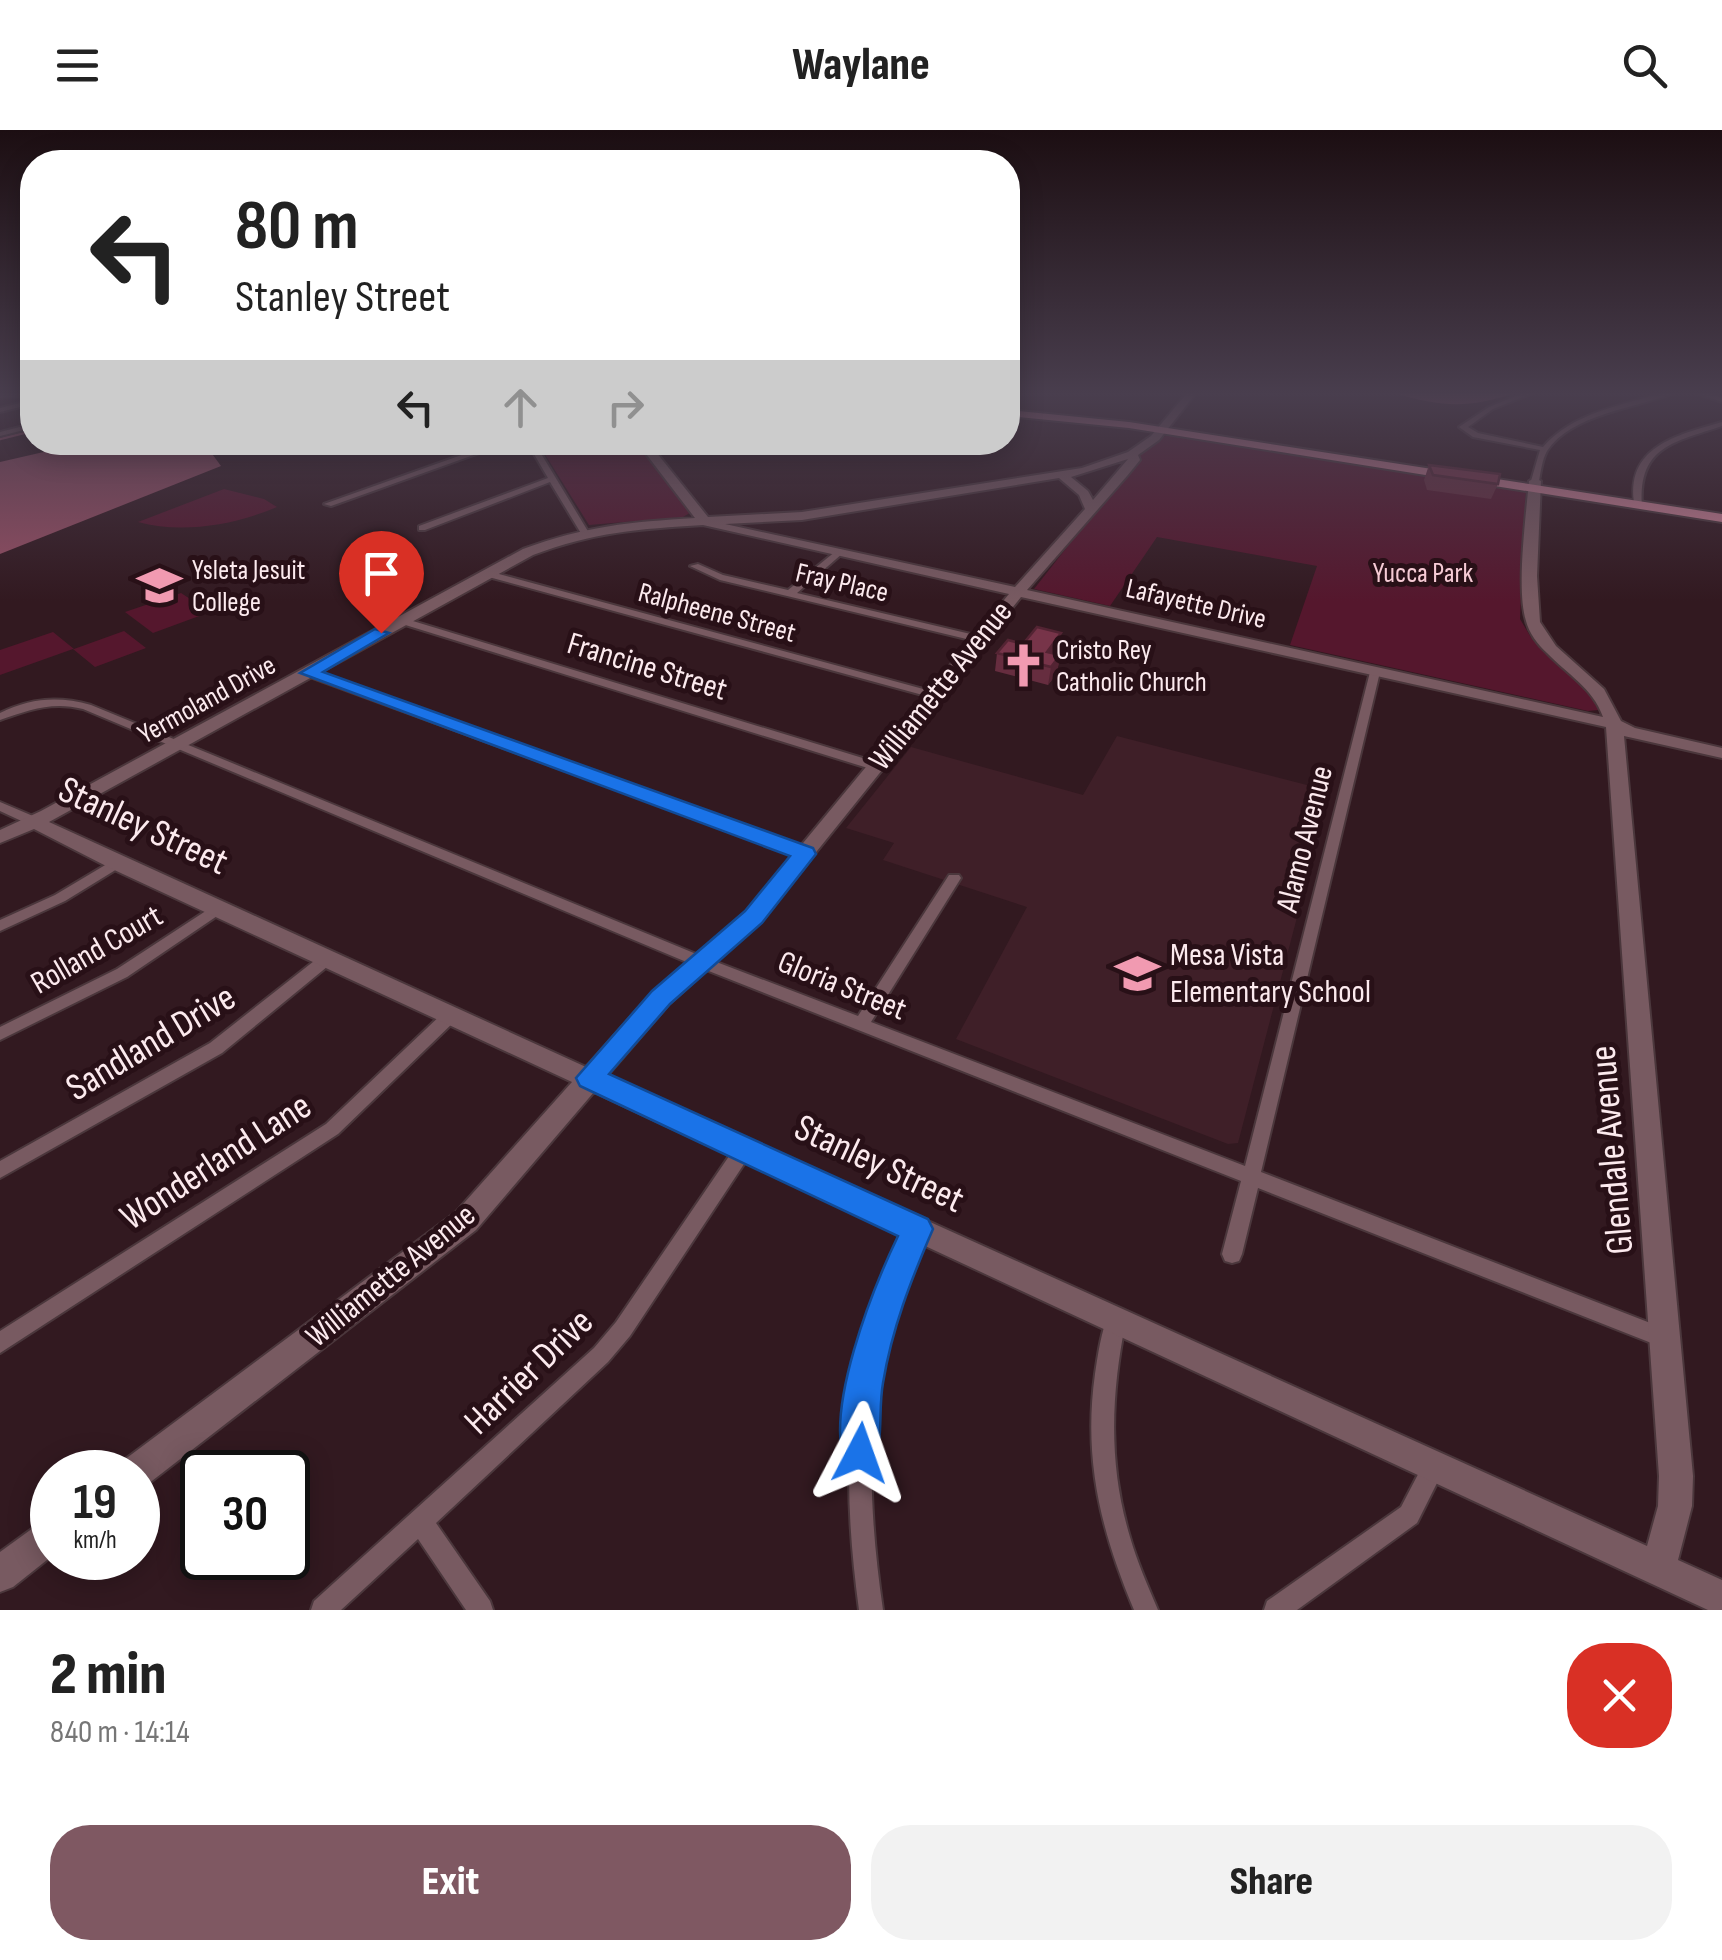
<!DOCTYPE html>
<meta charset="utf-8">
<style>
body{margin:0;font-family:"Sofia Sans Condensed",sans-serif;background:#f2f2f2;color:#222;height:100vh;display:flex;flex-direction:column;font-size:38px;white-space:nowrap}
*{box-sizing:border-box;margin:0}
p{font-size:32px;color:#767676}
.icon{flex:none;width:55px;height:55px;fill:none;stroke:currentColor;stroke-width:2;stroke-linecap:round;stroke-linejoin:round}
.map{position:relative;height:1480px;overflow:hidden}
.details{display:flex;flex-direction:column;background:#fff;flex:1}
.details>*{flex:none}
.guide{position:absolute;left:20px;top:20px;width:1000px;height:305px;border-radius:40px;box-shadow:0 5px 25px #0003;background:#fff;color:#222;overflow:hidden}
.speed{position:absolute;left:30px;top:1320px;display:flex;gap:20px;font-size:50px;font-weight:700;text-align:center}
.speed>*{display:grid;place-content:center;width:130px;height:130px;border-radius:50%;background:#fff;box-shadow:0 5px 25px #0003;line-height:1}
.speed small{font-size:25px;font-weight:400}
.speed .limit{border:5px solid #111;border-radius:15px;background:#fff;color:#111}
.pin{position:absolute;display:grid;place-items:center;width:85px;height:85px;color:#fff;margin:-102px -42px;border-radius:50% 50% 50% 0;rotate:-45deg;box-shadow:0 0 10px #0007}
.pin .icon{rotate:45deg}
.me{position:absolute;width:110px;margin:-55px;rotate:4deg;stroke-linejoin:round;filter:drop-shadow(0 0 8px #0008)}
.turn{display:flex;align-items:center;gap:35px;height:210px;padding:0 50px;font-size:45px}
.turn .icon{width:130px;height:130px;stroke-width:2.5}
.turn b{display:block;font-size:70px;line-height:85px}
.lanes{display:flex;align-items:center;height:95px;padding:0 50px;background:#0003;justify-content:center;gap:50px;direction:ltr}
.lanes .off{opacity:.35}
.round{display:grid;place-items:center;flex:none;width:105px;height:105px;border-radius:40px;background:#f2f2f2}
.headline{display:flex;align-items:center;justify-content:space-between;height:170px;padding:0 50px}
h1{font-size:60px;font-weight:800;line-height:75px}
.cta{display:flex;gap:20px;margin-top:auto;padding:20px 50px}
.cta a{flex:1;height:115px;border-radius:40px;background:#7f5862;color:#fff;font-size:40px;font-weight:800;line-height:115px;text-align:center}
.cta a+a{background:#f2f2f2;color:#222}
header{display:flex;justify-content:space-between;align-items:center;height:130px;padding:0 50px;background:#fff;font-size:45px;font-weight:800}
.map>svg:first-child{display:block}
.built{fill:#3f1f28}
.green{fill:#55172d}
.water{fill:#954e63}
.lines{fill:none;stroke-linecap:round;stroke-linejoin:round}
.stream{stroke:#954e63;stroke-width:2.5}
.street-casing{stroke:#4b373c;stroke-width:4}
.secondary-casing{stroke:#4b373c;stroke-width:4}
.primary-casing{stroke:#4b373c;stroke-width:4}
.street{fill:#785a61;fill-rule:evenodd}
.secondary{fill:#785a61;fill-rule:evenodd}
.primary{fill:#c37c8f;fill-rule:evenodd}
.wall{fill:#662d3f}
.shaded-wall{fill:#532433}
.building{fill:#773449;stroke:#532433;stroke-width:2.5}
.route{fill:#1a73e8;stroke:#114b97;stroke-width:2.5}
.labels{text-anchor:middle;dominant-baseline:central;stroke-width:10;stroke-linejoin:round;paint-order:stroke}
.far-poi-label{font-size:28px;fill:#fceaee;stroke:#281017;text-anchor:start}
.far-park-label{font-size:28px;fill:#f6cbd5;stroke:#281017}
.far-street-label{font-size:28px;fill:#fceaee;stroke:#281017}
.street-label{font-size:32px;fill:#fceaee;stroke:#281017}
.poi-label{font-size:32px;fill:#fceaee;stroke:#281017;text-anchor:start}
.near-street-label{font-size:38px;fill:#fceaee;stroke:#281017}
</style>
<header><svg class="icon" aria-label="menu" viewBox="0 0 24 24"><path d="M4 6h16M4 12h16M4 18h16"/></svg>Waylane<svg class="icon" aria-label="search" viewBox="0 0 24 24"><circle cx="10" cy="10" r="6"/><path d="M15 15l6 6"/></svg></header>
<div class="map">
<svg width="1722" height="1480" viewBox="0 0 1722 1480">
<rect width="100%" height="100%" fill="#321920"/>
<polygon class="built" points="1117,606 1330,661 1238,1013 1228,1014 956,909 1027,777 883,730 894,713 846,698 911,617 1083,665"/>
<g class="green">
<polygon points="1168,304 1526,360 1520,489 1532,509 1597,569 1598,580 1588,581 1290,515 1317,436 1157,407 1110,476 1034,459 1139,326"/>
<polygon points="538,313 637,313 693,381 683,387 589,395"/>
<path d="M224 359 264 369 277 377C235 395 182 404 138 392Z"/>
<polygon points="181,463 210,482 153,503 125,482"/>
<polygon points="124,501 146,518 95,537 73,519 0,545 0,520 53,502 74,519"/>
</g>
<g class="water">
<path d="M1393 263H1515C1466 279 1443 277 1393 263Z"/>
<polygon points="204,313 221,336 0,424 0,332 83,313"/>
</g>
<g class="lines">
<polyline class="stream" points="0,309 32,301"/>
<defs>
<g id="street">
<polygon points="32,263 30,265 0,268 0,264"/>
<path d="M1523 263H1533L1493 279 1468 297 1478 303 1543 317C1572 283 1622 275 1662 263H1674C1637 278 1571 284 1547 321 1542 330 1541 341 1539 351L1535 353 1531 351 1540 320 1473 307 1459 297 1489 277Z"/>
<polygon points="1696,263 1707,263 1722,268 1722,272"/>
<polygon points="32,270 32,274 0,282 0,278"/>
<path d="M1722 292V296C1675 312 1638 316 1642 375L1635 377C1623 317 1677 305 1722 292Z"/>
<polygon points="32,294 32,298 0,306 0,302"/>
<polygon points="360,312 371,312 352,320 348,318"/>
<polygon points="498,312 510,312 331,376 324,374"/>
<polygon points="527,312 534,312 589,403 588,405 582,405 550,352 425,400 419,400 419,396 548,348"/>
<polygon points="692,312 711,312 649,324 645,322"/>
<polygon points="836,421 843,423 797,463 979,506 984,509 979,512 720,450 690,436 698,434 723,445 788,460"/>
<polygon points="488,441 938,563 940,565 934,568 930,567 485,446 483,444"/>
<polygon points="403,488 879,633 881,636 875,640 871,639 399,493 398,491"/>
<path d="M1375 539 1380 542 1261 1042 1671 1201 1674 1208 1671 1215 1664 1218 1258 1058 1242 1124 1239 1131 1232 1133 1225 1131 1222 1124 1241 1051 696 836 83 579C52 571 29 580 0 590V583C31 568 58 566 91 575L706 828 858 886 949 745H959L961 748 871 892 1245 1036 1370 542Z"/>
<polygon points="309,540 810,721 812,724 810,727 800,727 305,545 304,543"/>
<polygon points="0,672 40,689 42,692 35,696 30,695 0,681"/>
<polygon points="117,728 122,730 124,733 122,736 65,771 0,801 0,790 55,765"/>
<polygon points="218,773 225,778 223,782 127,847 0,910 0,897 117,839"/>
<polygon points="328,822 333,824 336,828 333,832 222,923 0,1048 0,1031 210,913 323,824"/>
<polygon points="451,879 457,881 459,885 457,889 338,1004 0,1223 0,1201 326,994 445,881"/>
<polygon points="744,1011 750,1013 753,1019 750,1025 630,1206 608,1232 436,1393 490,1471 493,1480 466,1480 418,1409 341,1480 311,1480 314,1471 594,1218 616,1192 738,1013"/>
<path d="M917 1090 924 1093 927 1099C914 1130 901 1160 891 1192 864 1287 869 1383 883 1480H859C846 1383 842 1287 871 1192 881 1158 896 1125 910 1093Z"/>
<path d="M1116 1180 1123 1183 1126 1190C1111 1264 1108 1334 1130 1407 1137 1432 1148 1456 1158 1480H1134C1101 1401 1083 1330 1095 1244 1098 1224 1101 1202 1109 1183Z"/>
<polygon points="1434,1326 1442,1329 1445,1337 1417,1393 1297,1480 1264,1480 1267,1471 1401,1377 1426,1329"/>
</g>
<g id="secondary">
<path d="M1187 263H1196L1159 310 1138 325 1140 330 1127 346 1027 460 1603 587C1593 558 1567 544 1547 523 1538 515 1529 503 1526 491 1516 459 1526 386 1529 351L1535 348 1541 351 1537 446 1540 492 1556 516 1604 559 1621 591 1635 598 1722 618V628L1624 606 1693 1346 1692 1376 1678 1430 1722 1450V1480H1708L594 962 476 1100 148 1354 138 1358V1342H120L124 1330 456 1082 572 952 110 738 34 699 0 713V700L41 681 523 419C585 396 630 392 695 388L637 312H648L708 387 802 382 1082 338 1128 322 1151 306ZM1128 329 1093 370 1088 361 1071 347ZM1059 348 1079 365 1085 379 1015 457 725 394 802 390ZM703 395 1009 464 746 782 653 862 586 937 49 692 533 425C594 402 638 399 703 395ZM1021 467 1606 597 1659 1346 1658 1376 1647 1416 607 946 669 874 760 792Z"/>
<polygon points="52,1388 52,1426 13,1457 0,1462 0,1422 40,1393"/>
</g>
<polygon id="primary" points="1008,280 1129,292 1722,384 1722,392 1129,298 1008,286"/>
</defs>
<use href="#street" class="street-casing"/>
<use href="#secondary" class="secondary-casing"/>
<use href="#primary" class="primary-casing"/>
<use href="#street" class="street"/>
<use href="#secondary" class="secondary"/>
<use href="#primary" class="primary"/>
</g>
<g class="wall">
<polygon points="1429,335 1498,354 1491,369 1427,360 1424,350"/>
<polygon points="1058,520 1056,524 1060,525 1057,543 1048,555 995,541 997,523"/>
</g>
<g class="shaded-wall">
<polygon points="1061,503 1058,520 1047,536 1047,522"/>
<polygon points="1060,525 1057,543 1048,555 1051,537"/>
</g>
<g class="building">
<polygon points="1429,335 1500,344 1498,354 1433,345"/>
<polygon points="1037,497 1061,503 1047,522 1060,525 1051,537 997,523 1008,510 1023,514"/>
</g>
<linearGradient id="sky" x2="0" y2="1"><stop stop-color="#1c0e12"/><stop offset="0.56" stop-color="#493e4e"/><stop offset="1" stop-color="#493e4e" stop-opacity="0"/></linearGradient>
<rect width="1722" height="471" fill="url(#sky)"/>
<path class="route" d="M375 499 389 503 323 542 813 718 816 724 762 793 670 874 609 944 928 1089 933 1099C911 1150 892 1198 883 1253 878 1280 884 1310 873 1336L860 1342 846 1336C823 1281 873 1158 898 1106L580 956 576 948 652 861 745 781 790 726 300 543Z"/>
<defs>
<symbol id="school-bare" viewBox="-9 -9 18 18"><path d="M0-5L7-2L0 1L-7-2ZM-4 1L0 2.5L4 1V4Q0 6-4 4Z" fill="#f19ab1" stroke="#281017" stroke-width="2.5" paint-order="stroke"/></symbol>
<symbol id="church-bare" viewBox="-9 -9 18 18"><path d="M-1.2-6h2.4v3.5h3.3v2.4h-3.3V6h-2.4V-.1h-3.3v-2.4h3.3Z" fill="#f19ab1" stroke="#281017" stroke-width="2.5" paint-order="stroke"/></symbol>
</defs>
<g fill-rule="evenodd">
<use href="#school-bare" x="128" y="424" width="63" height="63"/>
<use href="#church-bare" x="992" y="504" width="63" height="63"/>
<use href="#school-bare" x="1106" y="812" width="63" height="63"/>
</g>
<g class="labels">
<g class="far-poi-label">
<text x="192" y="440">Ysleta Jesuit<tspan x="192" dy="32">College</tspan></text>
<text x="1056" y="520">Cristo Rey<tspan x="1056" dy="32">Catholic Church</tspan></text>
</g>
<g class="far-park-label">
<text x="1423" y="443">Yucca Park</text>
</g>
<g class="far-street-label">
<text transform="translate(842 453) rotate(13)">Fray Place</text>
<text transform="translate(1196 474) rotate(13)">Lafayette Drive</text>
<text transform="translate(717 483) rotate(15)">Ralpheene Street</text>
<text transform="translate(207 570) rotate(-29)">Yermoland Drive</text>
</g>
<g class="street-label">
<text transform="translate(647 537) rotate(17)">Francine Street</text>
<text transform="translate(941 556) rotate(-51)">Williamette Avenue</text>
<text transform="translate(1305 709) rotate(-76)">Alamo Avenue</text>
<text transform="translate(97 820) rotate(-30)">Rolland Court</text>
<text transform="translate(842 856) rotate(22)">Gloria Street</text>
<text transform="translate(391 1146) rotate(-39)">Williamette Avenue</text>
</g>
<g class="poi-label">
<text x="1170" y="825">Mesa Vista<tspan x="1170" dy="37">Elementary School</tspan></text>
</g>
<g class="near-street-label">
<text transform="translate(143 696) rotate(25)">Stanley Street</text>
<text transform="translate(151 913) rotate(-31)">Sandland Drive</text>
<text transform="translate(1612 1020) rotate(-95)">Glendale Avenue</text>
<text transform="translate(216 1032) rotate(-33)">Wonderland Lane</text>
<text transform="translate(879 1034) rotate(25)">Stanley Street</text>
<text transform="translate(529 1242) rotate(-44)">Harrier Drive</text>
</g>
</g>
</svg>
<div class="speed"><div>19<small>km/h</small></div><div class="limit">30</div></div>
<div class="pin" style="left:381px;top:503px;background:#d93025"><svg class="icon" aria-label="arrive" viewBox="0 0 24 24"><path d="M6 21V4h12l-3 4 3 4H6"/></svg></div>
<svg class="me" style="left:860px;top:1323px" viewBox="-20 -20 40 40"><path d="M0-17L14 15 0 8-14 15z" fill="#1a73e8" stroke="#fff" stroke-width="4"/></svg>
<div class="guide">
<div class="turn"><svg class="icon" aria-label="left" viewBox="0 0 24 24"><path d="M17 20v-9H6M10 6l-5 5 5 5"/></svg><div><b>80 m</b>Stanley Street</div></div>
<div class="lanes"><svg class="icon" aria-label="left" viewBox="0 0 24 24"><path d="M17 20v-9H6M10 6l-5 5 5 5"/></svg><svg class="icon off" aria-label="ahead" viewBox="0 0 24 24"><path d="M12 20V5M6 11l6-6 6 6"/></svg><svg class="icon off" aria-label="right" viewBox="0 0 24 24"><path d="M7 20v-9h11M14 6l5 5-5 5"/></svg></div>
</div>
</div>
<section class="details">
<div class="headline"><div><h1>2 min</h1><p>840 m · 14:14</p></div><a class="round" style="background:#d93025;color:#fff"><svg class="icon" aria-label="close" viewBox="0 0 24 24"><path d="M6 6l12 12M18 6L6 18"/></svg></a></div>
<div class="cta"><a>Exit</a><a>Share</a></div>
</section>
